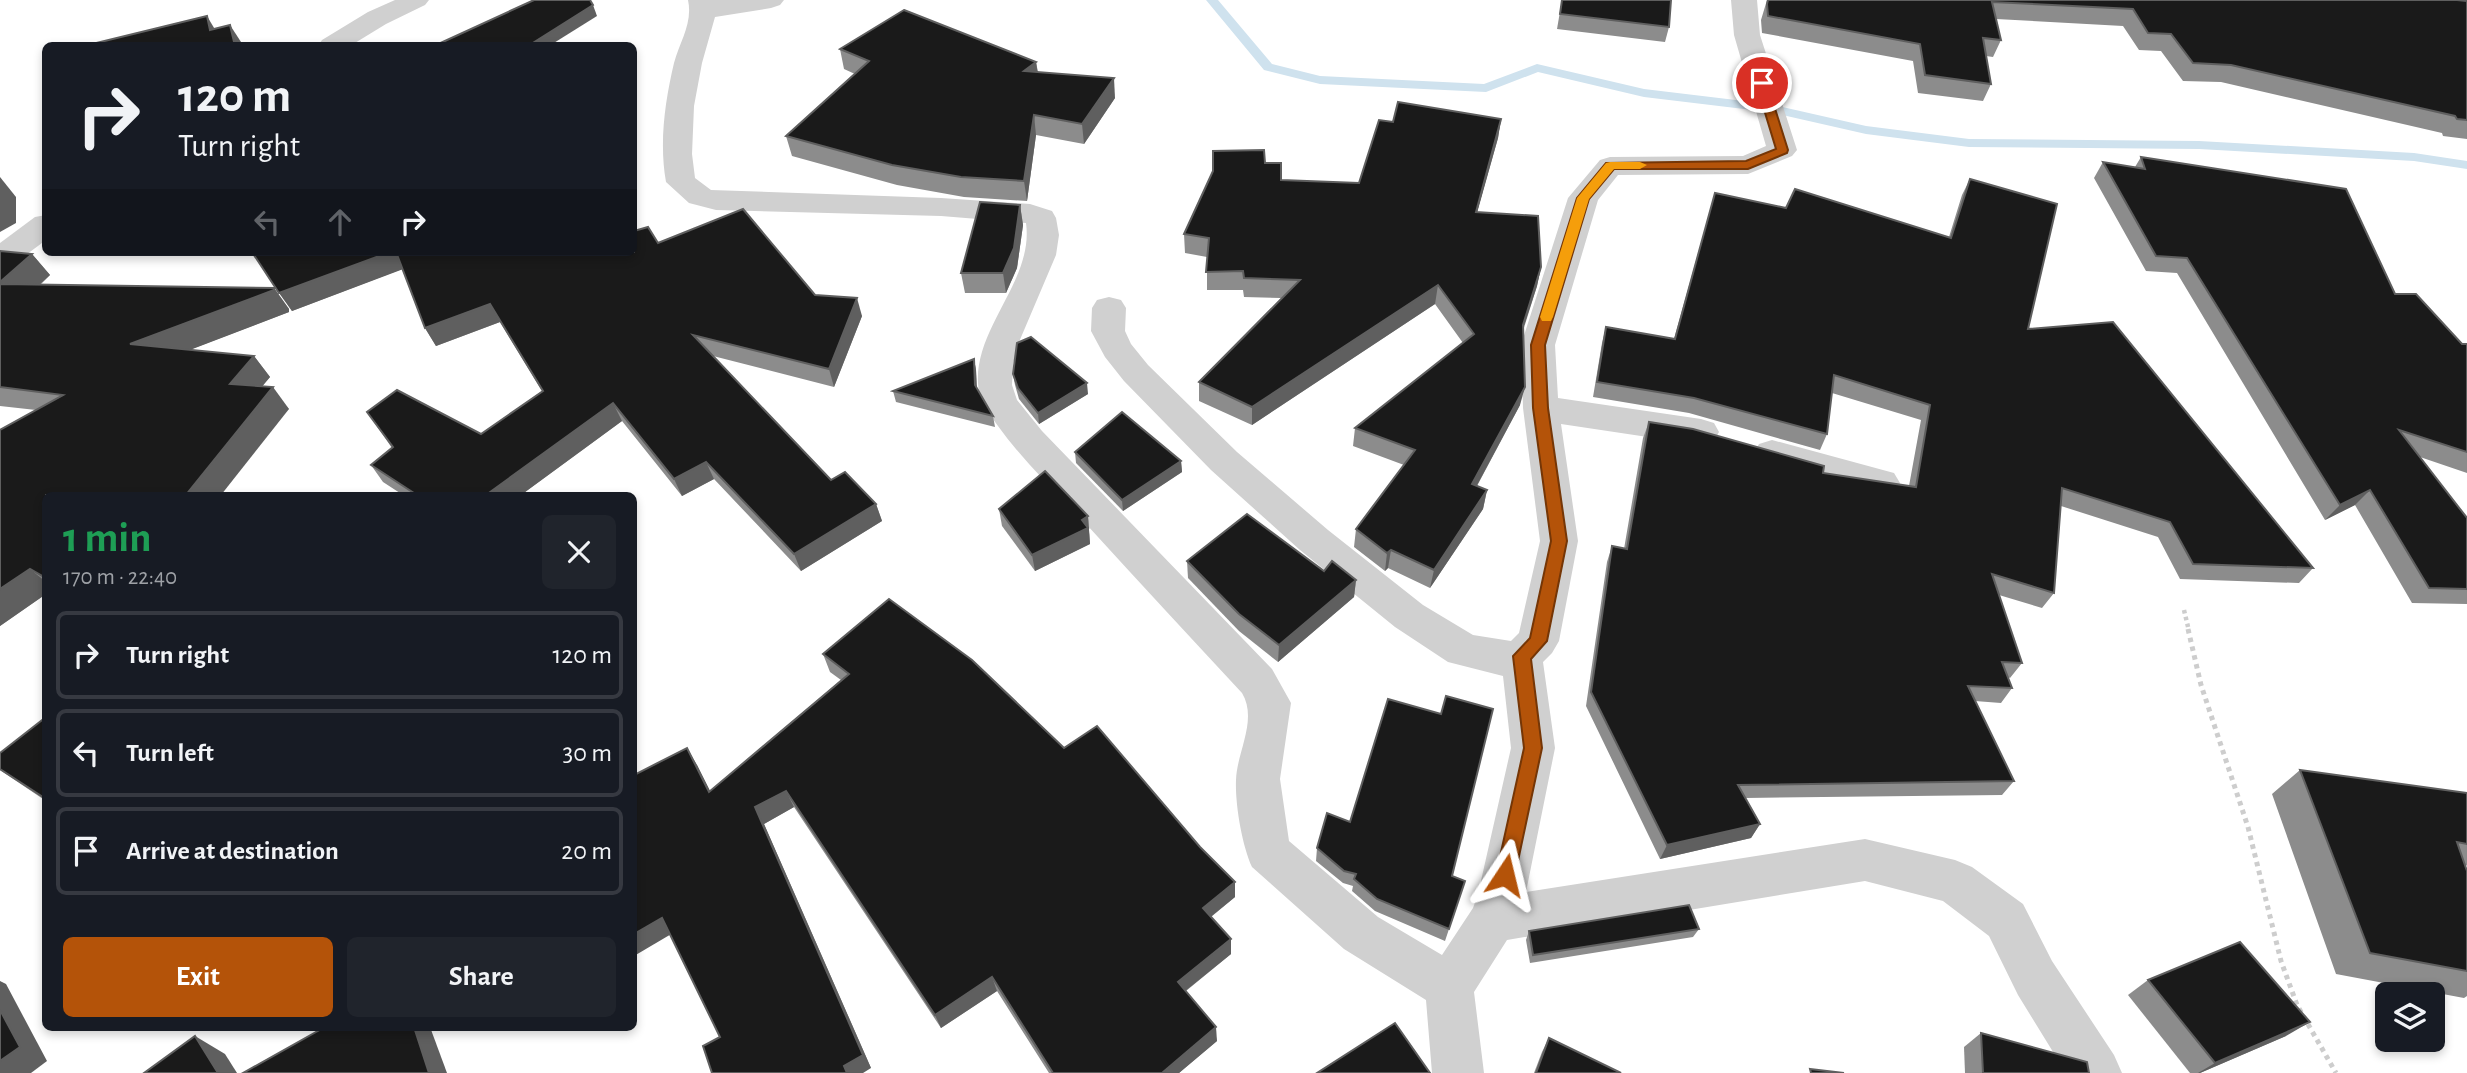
<!DOCTYPE html>
<meta charset="utf-8">
<style>
body{margin:0;font-family:"Alegreya Sans",sans-serif;background:#20242c;color:#f1f3f6;height:100vh;display:flex;flex-direction:column;font-size:26px;white-space:nowrap}
*{box-sizing:border-box;margin:0}
p{font-size:23px;color:#9ea1a6}
.icon{flex:none;width:38px;height:38px;fill:none;stroke:currentColor;stroke-width:2;stroke-linecap:round;stroke-linejoin:round}
.map{position:relative;flex:1;overflow:hidden}
.details{position:absolute;left:42px;top:492px;width:595px;height:539px;display:flex;flex-direction:column;background:#171b24;border-radius:10px;box-shadow:0 4px 10px #0003}
.details>*{flex:none}
.banner{position:absolute;left:42px;top:42px;width:595px;height:214px;border-radius:10px;box-shadow:0 4px 10px #0003;background:#171b24;color:#f1f3f6;overflow:hidden}
.fabs{position:absolute;left:2375px;top:982px;display:grid;gap:14px}
.fabs a{display:grid;place-items:center;width:70px;height:70px;border-radius:10px;background:#171b24;box-shadow:0 4px 10px #0003;font-size:35px}
.pin{position:absolute;display:grid;place-items:center;width:60px;height:60px;color:#fff;margin:-30px;border:4px solid #fff;border-radius:50%;box-shadow:0 2px 7px #0007}
.me{position:absolute;width:77px;margin:-38px;rotate:10deg;stroke-linejoin:round;filter:drop-shadow(0 0 5px #0008)}
.turn{display:flex;align-items:center;gap:24px;height:147px;padding:0 21px;font-size:32px}
.turn .icon{width:91px;height:91px;stroke-width:2.5}
.turn b{display:block;font-size:49px;line-height:60px}
.lanes{display:flex;align-items:center;height:66px;padding:0 21px;background:#0003;justify-content:center;gap:35px;direction:ltr}
.lanes .off{opacity:.35}
.round{display:grid;place-items:center;flex:none;width:74px;height:74px;border-radius:10px;background:#20242c}
.headline{display:flex;align-items:center;justify-content:space-between;height:119px;padding:0 21px}
h1{font-size:42px;font-weight:700;line-height:52px;color:#1e9e55}
.action{display:flex;gap:14px;margin-top:auto;padding:14px 21px}
.action a{flex:1;height:80px;border-radius:10px;background:#b45309;color:#fff;font-size:28px;font-weight:700;line-height:80px;text-align:center}
.action a+a{background:#20242c;color:#f1f3f6}
ul{padding:0;list-style:none}
li{display:flex;align-items:center;gap:21px;height:88px;margin:0 14px 10px;padding:0 7px;border:4px solid #363941;border-radius:10px}
li div{flex:1}
li b{display:block;font-size:26px}
li em{font-style:normal}
.map>svg:first-child{display:block}
.lines{fill:none;stroke-linecap:round;stroke-linejoin:round}
.stream{fill:#cfe2ee;fill-rule:evenodd}
.path-far1{stroke:#cdcdcd;stroke-width:4.5;stroke-dasharray:3.5 3.5;stroke-linecap:butt}
.path{stroke:#cdcdcd;stroke-width:5;stroke-dasharray:4.5 4.5;stroke-linecap:butt}
.minor{fill:#d0d0d0;fill-rule:evenodd}
.wall{fill:#8c8c8c}
.shaded-wall{fill:#5f5f5f}
.building{fill:#1a1a1a;stroke:#5f5f5f;stroke-width:2}
.route{fill:#b45309;stroke:#753606;stroke-width:2}
.slow{fill:#f59e0b}
</style>
<div class="map">
<svg width="2467" height="1073" viewBox="0 0 2467 1073">
<rect width="100%" height="100%" fill="#fff"/>
<g class="lines">
<polygon class="stream" points="1206,0 1218,0 1272,64 1320,76 1484,84 1537,64 1644,89 1769,104 1866,126 1969,139 2199,141 2414,153 2467,161 2467,169 2414,161 2199,149 1969,147 1866,134 1769,112 1644,97 1538,72 1486,92 1320,84 1264,70"/>
<polyline class="path-far1" points="2184,610 2189,631"/>
<polyline class="path" points="2188,629 2201,685 2248,827 2281,961 2297,1005 2336,1073"/>
<g class="minor">
<polygon points="395,0 429,0 425,5 386,24 350,46 318,46 322,40 368,12"/>
<path d="M688 0H784L780 5 771 8 715 17 702 63 694 106 692 154 695 178 711 190 941 198 1030 204 1052 211 1056 218 1059 235 1056 255 1019 342 1013 364 1012 385 1017 400 1042 431 1272 669 1291 703 1280 779 1289 841 1378 917 1442 955 1473 908 1478 894 1511 748 1503 676 1448 662 1395 627 1300 550 1211 470 1124 381 1105 357 1091 331 1092 308 1097 300 1109 297 1121 300 1126 308 1125 331 1131 344 1148 365 1237 452 1328 530 1423 605 1473 635 1511 641 1519 633 1540 541 1523 408 1521 345 1568 198 1600 160 1610 157 1743 156 1766 146 1734 35 1731 0H1757L1760 35 1797 150 1792 156 1748 174 1618 175 1598 200 1555 345 1558 398 1701 419 1714 423 1719 432 1714 441 1701 445 1561 424 1578 541 1559 641 1552 653 1543 662 1555 748 1526 892 1865 839 1955 860 1972 867 2023 904 2052 961 2114 1055 2122 1073H2066L2018 995 1989 936 1943 901 1865 881 1507 940 1474 992 1484 1073H1432L1426 1000 1344 949 1252 867C1242 845 1235 804 1236 780 1237 751 1258 720 1242 693 1190 637 1138 581 1087 525 1057 493 1024 462 998 426 989 414 978 399 978 383 975 326 1034 280 1026 223L941 216 716 210 689 203 666 182C659 143 665 101 674 63 680 41 693 23 688 0Z"/>
<polygon points="46,215 46,240 11,266 0,269 0,243 35,217"/>
<polygon points="1772,440 1894,473 1900,483 1894,493 1881,497 1759,462 1754,453 1759,444"/>
</g>
</g>
<g class="wall">
<polygon points="1562,0 1669,27 1665,42 1557,29"/>
<polygon points="1767,0 2457,0 2467,1 2467,139 2443,136 2442,133 2221,82 2183,81 2161,51 2139,50 2123,26 1996,19 2001,40 1993,57 1986,56 1991,84 1983,101 1918,93 1913,61 1762,33 1761,20"/>
<polygon points="840,49 1036,62 1038,72 1115,98 1084,144 1036,135 1027,201 964,197 897,185 792,156 786,136 855,74 844,69"/>
<polygon points="1501,119 1498,138 1477,212 1541,267 1537,286 1523,331 1520,405 1477,486 1487,490 1483,509 1430,588 1388,568 1385,571 1354,547 1356,529 1404,465 1353,446 1355,428 1463,343 1435,304 1252,425 1199,401 1199,382 1281,298 1244,297 1243,290 1207,290 1207,257 1185,253 1184,234 1265,163 1281,180 1359,183 1393,122"/>
<polygon points="2141,157 2395,294 2462,344 2467,344 2467,473 2420,457 2467,518 2467,604 2412,603 2355,505 2325,520 2177,273 2146,271 2094,178 2103,162 2135,167"/>
<polygon points="1970,179 2028,329 2313,568 2299,583 2180,579 2158,537 2061,506 2054,593 2042,608 1999,595 2022,663 2010,678 2008,677 2012,688 2001,703 1975,701 2014,781 2002,795 1745,798 1760,824 1751,838 1660,859 1586,706 1607,562 1612,546 1624,549 1643,438 1649,422 1823,473 1909,486 1921,420 1832,393 1827,434 1820,450 1689,413 1593,397 1602,343 1606,327 1674,339 1715,193 1786,208 1949,237 1962,195"/>
<polygon points="1020,205 1023,225 1017,268 1006,293 965,293 961,273"/>
<polygon points="658,243 815,295 862,316 834,387 713,356 831,480 876,504 882,521 801,571 714,479 682,496 622,421 521,495 403,495 383,482 371,465 392,448 367,412 481,434 542,391 500,322 436,346 425,328 402,269 292,311 252,252"/>
<polygon points="0,251 32,254 50,275 40,285 274,288 289,309 289,312 189,350 254,356 270,377 262,386 289,409 46,495 46,594 0,626 0,430 36,410 0,406"/>
<polygon points="974,359 976,370 977,388 993,416 995,427 896,402 893,391"/>
<polygon points="1013,374 1088,394 1039,424 1019,399 1015,385"/>
<polygon points="1075,452 1181,461 1182,472 1123,511 1076,463"/>
<polygon points="999,509 1088,516 1090,544 1035,571 1002,526"/>
<polygon points="1187,561 1324,571 1356,580 1354,597 1278,662 1239,631 1188,578"/>
<polygon points="823,654 1064,748 1235,897 1211,917 1231,939 1231,954 1186,991 1217,1041 1179,1073 1049,1073 997,991 941,1028 794,807 764,824 871,1068 720,1037 670,935 697,765 710,791 841,680 830,672"/>
<polygon points="46,717 46,801 0,770 0,753"/>
<polygon points="2300,770 2467,793 2467,865 2465,867 2467,871 2467,996 2464,998 2336,974 2272,794"/>
<polygon points="1317,848 1452,876 1465,881 1445,941 1375,911 1352,891 1353,886 1343,883 1316,861"/>
<polygon points="1699,929 1693,937 1530,963 1526,940 1529,931"/>
<polygon points="2148,980 2286,1036 2200,1073 2190,1073 2128,995"/>
<polygon points="1981,1033 2089,1073 1965,1073 1964,1047"/>
<polygon points="1549,1038 1621,1073 1534,1073 1542,1052"/>
</g>
<g class="shaded-wall">
<polygon points="593,5 597,16 549,46 528,46"/>
<polygon points="207,16 217,33 210,30"/>
<polygon points="230,25 241,42 242,46 235,46"/>
<polygon points="1036,62 1039,82 1024,71"/>
<polygon points="1114,78 1115,98 1084,144 1082,124"/>
<polygon points="1034,115 1036,135 1027,201 1024,181"/>
<polygon points="1501,119 1498,138 1472,231 1476,212"/>
<polygon points="0,177 16,197 16,223 0,232"/>
<polygon points="1020,205 1023,225 1017,268 1006,293 1003,273"/>
<polygon points="390,252 396,252 406,268 292,311 279,293"/>
<polygon points="32,254 50,275 17,305 0,286 0,282"/>
<polygon points="1541,267 1537,286 1518,344 1523,325"/>
<polygon points="1438,285 1435,304 1252,425 1252,407"/>
<polygon points="274,288 289,309 289,312 148,366 130,344"/>
<polygon points="857,298 862,316 834,387 829,369"/>
<polygon points="490,304 500,322 436,346 425,328"/>
<polygon points="254,356 270,377 247,405 230,384"/>
<polygon points="974,359 976,370 977,396 975,385"/>
<polygon points="1087,383 1088,394 1039,424 1038,413"/>
<polygon points="273,387 289,409 221,495 186,495"/>
<polygon points="1525,387 1520,405 1468,502 1472,484"/>
<polygon points="613,403 622,421 521,495 486,495"/>
<polygon points="1181,461 1182,472 1123,511 1122,500"/>
<polygon points="706,462 714,479 682,496 674,479"/>
<polygon points="1487,490 1483,509 1430,588 1434,570"/>
<polygon points="2370,490 2355,505 2325,520 2340,505"/>
<polygon points="876,504 882,521 801,571 794,554"/>
<polygon points="1088,516 1090,544 1035,571 1032,555"/>
<polygon points="1391,550 1388,568 1385,571 1387,553"/>
<polygon points="30,569 46,582 46,594 0,626 0,589"/>
<polygon points="1356,580 1354,597 1278,662 1279,645"/>
<polygon points="687,748 697,765 719,809 709,792"/>
<polygon points="786,791 794,807 764,824 871,1068 863,1073 847,1073 844,1066 755,807"/>
<polygon points="1760,824 1751,838 1660,859 1667,845"/>
<polygon points="1235,882 1235,897 1203,923 1203,908"/>
<polygon points="662,918 673,933 634,956 634,934"/>
<polygon points="1231,939 1231,954 1179,996 1178,982"/>
<polygon points="992,977 997,991 941,1028 935,1015"/>
<polygon points="0,981 6,984 47,1061 31,1073 0,1073"/>
<polygon points="2310,1022 2286,1036 2200,1073 2198,1073 2215,1063"/>
<polygon points="414,1027 430,1027 447,1073 429,1073"/>
<polygon points="1216,1027 1217,1041 1179,1073 1162,1073"/>
<polygon points="195,1036 225,1054 237,1073 218,1073"/>
</g>
<g class="building">
<polygon points="534,0 590,0 593,5 528,46 434,46"/>
<polygon points="1562,0 1671,0 1669,27 1560,14"/>
<polygon points="1768,0 2457,0 2467,1 2467,120 2457,119 2455,116 2231,65 2193,63 2171,34 2148,33 2133,9 1992,2 2001,40 1983,38 1991,84 1925,75 1920,44 1768,16 1767,4"/>
<polygon points="904,10 1036,62 1024,71 1114,78 1082,124 1034,115 1024,181 961,177 892,165 786,136 869,61 840,49"/>
<polygon points="207,16 210,30 230,25 235,46 84,46"/>
<polygon points="1398,102 1501,119 1476,212 1538,216 1541,267 1523,325 1525,387 1472,484 1487,490 1434,570 1391,550 1387,553 1356,529 1415,450 1355,428 1474,334 1438,285 1252,407 1199,382 1300,280 1244,278 1243,271 1206,272 1209,238 1184,234 1213,171 1213,151 1264,150 1265,163 1281,163 1281,180 1359,183 1379,120 1393,122"/>
<polygon points="2141,157 2346,189 2395,294 2416,294 2462,344 2467,344 2467,452 2399,430 2467,518 2467,589 2429,588 2370,490 2340,505 2187,258 2156,256 2103,162 2145,169"/>
<polygon points="1970,179 2057,204 2028,329 2113,322 2313,568 2193,564 2170,522 2062,488 2054,593 1992,574 2022,663 2002,662 2012,688 1968,686 2014,781 1738,785 1760,824 1667,845 1591,692 1612,546 1627,549 1649,422 1693,429 1824,466 1823,473 1916,487 1930,405 1834,375 1827,434 1694,398 1597,382 1606,327 1675,339 1715,193 1786,208 1795,189 1951,238"/>
<polygon points="980,202 1020,205 1014,248 1003,273 961,273"/>
<polygon points="743,209 815,295 857,298 829,369 693,335 831,480 845,472 876,504 794,554 706,462 674,479 613,403 486,495 417,495 371,465 393,447 367,412 397,390 481,434 543,391 490,304 425,328 396,252 634,252 634,231 648,227 658,243"/>
<polygon points="0,251 32,254 0,282"/>
<polygon points="252,252 390,252 279,293"/>
<polygon points="0,284 274,288 274,290 130,344 254,356 230,384 273,387 186,495 46,495 46,578 30,569 0,589 0,430 63,395 0,387"/>
<polygon points="1031,337 1087,383 1038,413 1018,388 1013,374 1017,343"/>
<polygon points="974,359 975,385 993,416 893,391"/>
<polygon points="1122,412 1181,461 1122,500 1075,452"/>
<polygon points="1045,471 1088,516 1082,520 1088,528 1032,555 999,509"/>
<polygon points="1247,514 1324,571 1332,561 1356,580 1279,645 1239,614 1187,561"/>
<polygon points="889,599 972,660 1064,748 1097,726 1200,847 1235,882 1203,908 1231,939 1178,982 1216,1027 1162,1073 1053,1073 992,977 935,1015 786,791 755,807 863,1055 844,1066 847,1073 712,1073 703,1046 720,1037 662,918 634,934 634,775 687,748 709,792 849,674 823,654"/>
<polygon points="1446,696 1493,709 1452,876 1465,881 1449,929 1377,899 1354,879 1356,874 1344,871 1317,848 1327,813 1350,822 1388,699 1441,714"/>
<polygon points="46,717 46,799 0,769 0,753"/>
<polygon points="2300,770 2467,793 2467,844 2457,842 2467,871 2467,971 2370,953"/>
<polygon points="1689,905 1699,929 1533,955 1529,931"/>
<polygon points="2240,942 2310,1022 2215,1063 2148,980"/>
<polygon points="0,1010 20,1047 0,1061"/>
<polygon points="1395,1023 1430,1073 1317,1073"/>
<polygon points="325,1027 414,1027 429,1073 243,1073"/>
<polygon points="1981,1033 2087,1062 2089,1073 1983,1073"/>
<polygon points="195,1036 218,1073 144,1073"/>
<polygon points="1549,1038 1621,1073 1536,1073"/>
<polygon points="1810,1069 1844,1073 1811,1073"/>
</g>
<polygon class="route" points="1758,81 1767,83 1788,150 1787,153 1748,169 1614,169 1589,199 1545,345 1548,408 1567,541 1547,641 1531,659 1542,748 1515,875 1512,882 1505,884 1499,882 1496,875 1524,748 1513,656 1530,638 1551,541 1533,408 1531,345 1577,198 1606,163 1746,161 1776,149 1756,83"/>
<polygon class="slow" points="1610,162 1640,162 1647,165 1640,169 1614,169 1589,199 1553,317 1551,321 1542,321 1540,317 1577,198 1606,163"/>
</svg>
<div class="fabs">
<a><svg class="icon" aria-label="layers" viewBox="0 0 24 24"><path d="M12 4l9 5-9 5-9-5zM3 14l9 5 9-5"/></svg></a>
</div>
<div class="pin" style="left:1762px;top:83px;background:#d93025"><svg class="icon" aria-label="arrive" viewBox="0 0 24 24"><path d="M6 21V4h12l-3 4 3 4H6"/></svg></div>
<svg class="me" style="left:1505px;top:875px" viewBox="-20 -20 40 40"><path d="M0-17L14 15 0 8-14 15z" fill="#b45309" stroke="#fff" stroke-width="4"/></svg>
<div class="banner">
<div class="turn"><svg class="icon" aria-label="right" viewBox="0 0 24 24"><path d="M7 20v-9h11M14 6l5 5-5 5"/></svg><div><b>120 m</b>Turn right</div></div>
<div class="lanes"><svg class="icon off" aria-label="left" viewBox="0 0 24 24"><path d="M17 20v-9H6M10 6l-5 5 5 5"/></svg><svg class="icon off" aria-label="ahead" viewBox="0 0 24 24"><path d="M12 20V5M6 11l6-6 6 6"/></svg><svg class="icon" aria-label="right" viewBox="0 0 24 24"><path d="M7 20v-9h11M14 6l5 5-5 5"/></svg></div>
</div>
<section class="details">
<div class="headline"><div><h1>1 min</h1><p>170 m · 22:40</p></div><a class="round"><svg class="icon" aria-label="close" viewBox="0 0 24 24"><path d="M6 6l12 12M18 6L6 18"/></svg></a></div>
<ul>
<li><svg class="icon" aria-label="right" viewBox="0 0 24 24"><path d="M7 20v-9h11M14 6l5 5-5 5"/></svg><div><b>Turn right</b></div><em>120 m</em></li>
<li><svg class="icon" aria-label="left" viewBox="0 0 24 24"><path d="M17 20v-9H6M10 6l-5 5 5 5"/></svg><div><b>Turn left</b></div><em>30 m</em></li>
<li><svg class="icon" aria-label="arrive" viewBox="0 0 24 24"><path d="M6 21V4h12l-3 4 3 4H6"/></svg><div><b>Arrive at destination</b></div><em>20 m</em></li>
</ul>
<div class="action"><a>Exit</a><a>Share</a></div>
</section>
</div>
